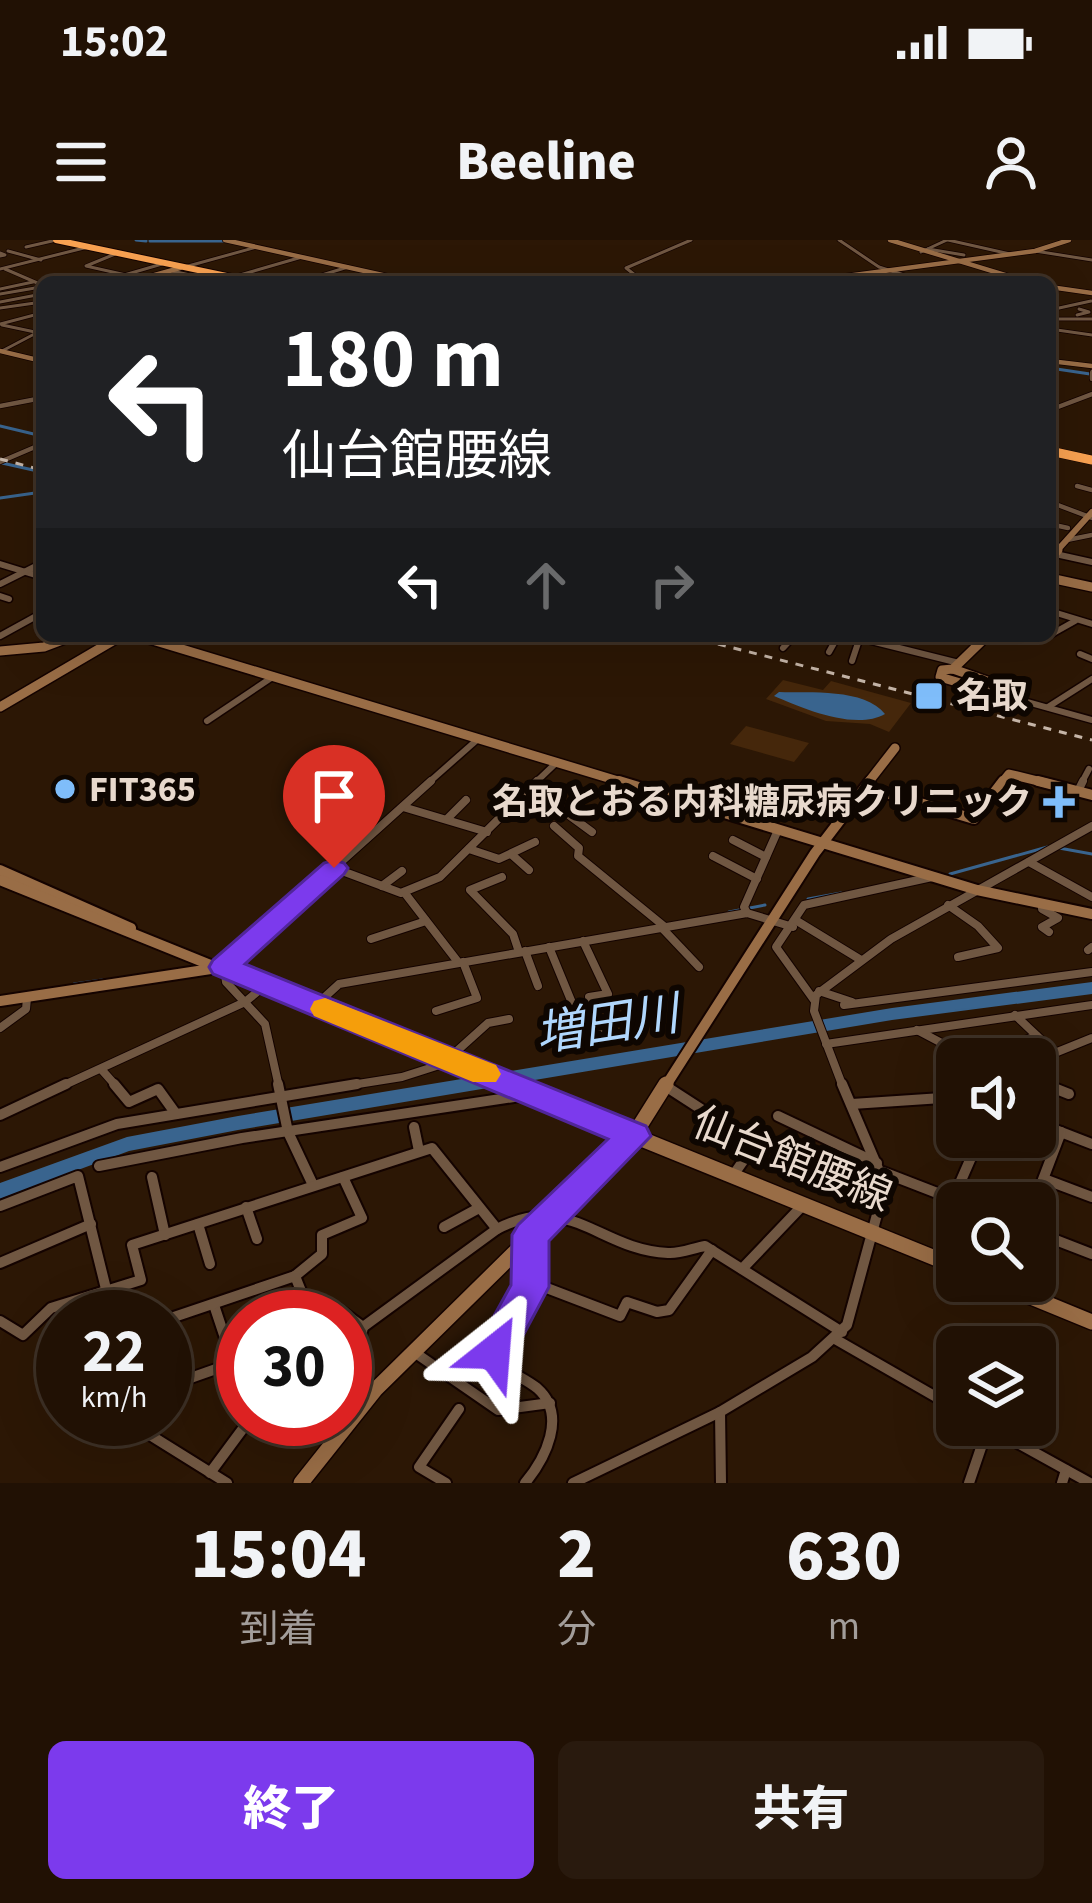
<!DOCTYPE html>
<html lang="ja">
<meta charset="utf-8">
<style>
body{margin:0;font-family:"Source Sans 3","Noto Sans JP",sans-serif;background:#291a0e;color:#f1f3f6;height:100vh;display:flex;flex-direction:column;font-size:45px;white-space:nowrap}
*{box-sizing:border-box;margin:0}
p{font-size:39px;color:#a29d9a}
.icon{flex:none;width:66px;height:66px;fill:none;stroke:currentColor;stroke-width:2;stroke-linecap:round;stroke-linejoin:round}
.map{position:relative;height:1243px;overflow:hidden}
.panel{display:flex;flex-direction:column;background:#211104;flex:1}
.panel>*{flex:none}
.top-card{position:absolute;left:36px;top:36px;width:1020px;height:366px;border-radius:18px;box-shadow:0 12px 48px #0002,0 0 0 3px #3e3126;background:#202124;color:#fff;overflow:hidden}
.tools{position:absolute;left:936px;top:798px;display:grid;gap:24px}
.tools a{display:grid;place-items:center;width:120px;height:120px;border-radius:18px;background:#211104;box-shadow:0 12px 48px #0002,0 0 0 3px #3e3126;font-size:60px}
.speed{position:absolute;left:36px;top:1050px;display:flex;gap:24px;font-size:60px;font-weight:700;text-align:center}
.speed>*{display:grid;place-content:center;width:156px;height:156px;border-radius:50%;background:#211104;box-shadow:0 12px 48px #0002,0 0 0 3px #3e3126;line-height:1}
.speed small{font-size:30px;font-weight:400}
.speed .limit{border:18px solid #d22;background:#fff;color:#111}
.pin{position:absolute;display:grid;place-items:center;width:102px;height:102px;color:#fff;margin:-123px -51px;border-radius:50% 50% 50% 0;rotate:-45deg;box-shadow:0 0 12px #0007}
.pin .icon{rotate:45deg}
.me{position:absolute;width:132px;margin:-66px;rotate:28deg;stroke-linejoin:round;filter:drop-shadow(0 0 9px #0008)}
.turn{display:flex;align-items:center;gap:42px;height:252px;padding:0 48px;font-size:54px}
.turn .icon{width:156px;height:156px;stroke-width:2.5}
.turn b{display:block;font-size:84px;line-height:102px}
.lanes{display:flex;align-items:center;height:114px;padding:0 48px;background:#0003;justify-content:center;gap:60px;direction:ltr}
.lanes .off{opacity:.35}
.eta{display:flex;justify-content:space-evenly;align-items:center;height:204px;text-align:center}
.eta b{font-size:72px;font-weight:800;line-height:84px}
.action{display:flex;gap:24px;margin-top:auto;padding:24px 48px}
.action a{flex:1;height:138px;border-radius:18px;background:#7c3aed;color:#fff;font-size:48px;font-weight:800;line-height:138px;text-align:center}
.action a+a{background:#291a0e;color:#f1f3f6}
.status{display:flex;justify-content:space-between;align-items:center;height:84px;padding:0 60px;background:#211104;direction:ltr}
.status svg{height:33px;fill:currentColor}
header{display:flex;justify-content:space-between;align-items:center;height:156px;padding:0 48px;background:#211104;font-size:54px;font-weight:800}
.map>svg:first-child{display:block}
.green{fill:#45270b}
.water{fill:#39648e}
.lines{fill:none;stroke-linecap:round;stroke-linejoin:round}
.stream{stroke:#39648e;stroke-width:3}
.river{fill:#39648e;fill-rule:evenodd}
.street-far4-casing{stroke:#140300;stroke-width:4.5}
.street-far3-casing{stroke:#140300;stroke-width:6}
.street-far2-casing{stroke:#140300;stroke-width:9}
.street-far1-casing{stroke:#140300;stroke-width:10}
.street-casing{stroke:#140300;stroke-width:14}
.secondary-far4-casing{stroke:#140300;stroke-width:6}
.secondary-far3-casing{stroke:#140300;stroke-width:8}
.secondary-far2-casing{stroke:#140300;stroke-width:12}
.secondary-far1-casing{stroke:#140300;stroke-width:14}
.secondary-casing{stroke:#140300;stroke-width:18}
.highway-far1-casing{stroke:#140300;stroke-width:8}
.highway-casing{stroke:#140300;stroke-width:10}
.street-far4{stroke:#705742;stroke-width:3}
.street-far3{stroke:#705742;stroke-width:4.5}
.street-far2{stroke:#705742;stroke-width:6}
.street-far1{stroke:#705742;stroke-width:8}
.street{stroke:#705742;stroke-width:10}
.secondary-far4{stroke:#996d46;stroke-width:4.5}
.secondary-far3{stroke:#996d46;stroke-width:6}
.secondary-far2{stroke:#996d46;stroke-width:9}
.secondary-far1{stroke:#996d46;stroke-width:10}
.secondary{stroke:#996d46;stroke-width:15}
.highway-far1{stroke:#f8a151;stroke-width:6}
.highway{stroke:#f8a151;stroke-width:9}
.rail{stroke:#c5b5a8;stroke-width:3;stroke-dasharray:8 8;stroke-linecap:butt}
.route{fill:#7c3aed;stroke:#51269a;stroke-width:3}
.slow{fill:#f59e0b}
.poi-dot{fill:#7fbdfa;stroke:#0e0601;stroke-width:4.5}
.labels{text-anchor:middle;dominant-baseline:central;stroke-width:12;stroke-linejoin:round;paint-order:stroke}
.poi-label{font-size:36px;font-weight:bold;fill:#e8d9cd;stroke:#0e0601;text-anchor:start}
.near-street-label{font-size:42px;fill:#e8d9cd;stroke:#0e0601}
.near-water-label{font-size:48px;font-style:italic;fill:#b0d7fd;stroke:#0e0601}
</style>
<div class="status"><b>15:02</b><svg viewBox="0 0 49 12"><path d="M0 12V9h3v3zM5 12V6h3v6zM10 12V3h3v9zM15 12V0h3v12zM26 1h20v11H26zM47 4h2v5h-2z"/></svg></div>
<header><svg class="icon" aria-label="menu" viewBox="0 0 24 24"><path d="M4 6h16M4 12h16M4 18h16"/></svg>Beeline<svg class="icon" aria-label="person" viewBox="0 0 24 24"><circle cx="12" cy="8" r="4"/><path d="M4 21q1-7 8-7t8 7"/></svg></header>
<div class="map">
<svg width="1092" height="1243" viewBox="0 0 1092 1243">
<rect width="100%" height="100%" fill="#2c1705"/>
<g class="green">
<polygon points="783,440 823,450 831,441 911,463 889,492 870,484 826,481 766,459"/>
<polygon points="746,486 809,503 794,522 730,504"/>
</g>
<path class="water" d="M779 452C809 453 865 448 885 474 855 491 802 468 774 456Z"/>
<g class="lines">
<g class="stream">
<polyline points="136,0 146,1"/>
<polyline points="150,1 226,1"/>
<polyline points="1050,128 1090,134"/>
<polyline points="0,186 42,196"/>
<polyline points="2,223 42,232"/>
<polyline points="0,258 42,252"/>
<polyline points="1059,608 1092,614"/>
<polyline points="950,634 1051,606"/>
<polyline points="808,659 841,653"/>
<polyline points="729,672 765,665"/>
<polyline points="74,744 102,740"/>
</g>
<polygon class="river" points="1092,742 1092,754 892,780 238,890 129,911 0,959 0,943 127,897 238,876 892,768"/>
<defs>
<g id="street-far4">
<polyline points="839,0 879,27 926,42"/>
<polyline points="948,0 1010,14"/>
<polyline points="26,7 52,1"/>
<polyline points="928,9 964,15"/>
<polyline points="8,11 41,20"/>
<polyline points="1035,11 1092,20"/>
<polyline points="921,12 947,0"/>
<polyline points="0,13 5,15 0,16"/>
<polyline points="115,14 86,26 126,35"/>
<polyline points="181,28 257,7"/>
<polyline points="0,29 88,7"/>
<polyline points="5,29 42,45"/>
<polyline points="172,31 217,41"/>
<polyline points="233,37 302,17"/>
<polyline points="569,38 589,42"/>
<polyline points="131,42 114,38 162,24"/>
<polyline points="215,42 240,42"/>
<polyline points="299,42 348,27"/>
<polyline points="644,42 626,28 691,0"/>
<polyline points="863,42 897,34"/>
<polyline points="990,42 1012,38"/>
<polyline points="0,49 33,42"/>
<polyline points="0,54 41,47"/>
<polyline points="0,62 42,54"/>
<polyline points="0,68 42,62"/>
<polyline points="1050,70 1091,61"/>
<polyline points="1077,75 1089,72 1079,69"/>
<polyline points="1050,79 1092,79"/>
<polyline points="0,84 42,73"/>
<polyline points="2,85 35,92"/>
<polyline points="1050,89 1092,95"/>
<polyline points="1050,105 1056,99 1052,92"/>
<polyline points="2,111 42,90"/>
<polyline points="1092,131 1092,136"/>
</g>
<g id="street-far3">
<polyline points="1092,133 1092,139"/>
<polyline points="0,166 42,158"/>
<polyline points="1050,170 1092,154"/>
<polyline points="0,222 42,204"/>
<polyline points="1077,246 1092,250"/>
<polyline points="1050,262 1092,278"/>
<polyline points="1050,284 1068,288"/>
<polyline points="1067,300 1092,295"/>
</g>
<g id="street-far2">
<polyline points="1051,313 1092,322"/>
<polyline points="0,324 42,337"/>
<polyline points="0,344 42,323"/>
<polyline points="0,356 9,359"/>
<polyline points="1050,371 1092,384"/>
<polyline points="1050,395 1075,381"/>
<polyline points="0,396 40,374"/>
<polyline points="851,396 959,423"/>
<polyline points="783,408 794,396"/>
<polyline points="829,412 838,396"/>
<polyline points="1080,414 1092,419"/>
<polyline points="852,421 860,397"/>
<polyline points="977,448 1092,480"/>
<polyline points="1048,467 1092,439"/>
<polyline points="207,481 274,436"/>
<polyline points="427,544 478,499"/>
<polyline points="534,544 557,522"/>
<polyline points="1081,544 1089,529"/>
</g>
<g id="street-far1">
<polyline points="1078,551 1083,541"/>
<polyline points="522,557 562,570 592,592"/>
<polyline points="403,567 487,592"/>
<polyline points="447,579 466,560"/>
<polyline points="554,586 579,608 578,616 665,687"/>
<polyline points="733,600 766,617"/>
<polyline points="469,609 499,619 535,602"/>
<polyline points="511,614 529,630"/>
<polyline points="713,616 757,639"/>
<polyline points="1029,622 1092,657"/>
<polyline points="334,628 401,653 440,637 537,541"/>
<polyline points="502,637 470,650 513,694 519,712"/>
<polyline points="382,646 402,631"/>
<polyline points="404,652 458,722"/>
<polyline points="1042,663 1042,669 1058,678 1042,687 1049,692"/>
<polyline points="948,665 978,686 998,708 958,717"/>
<polyline points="747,673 744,667 778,590"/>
<polyline points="797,681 861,720"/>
<polyline points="663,689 699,727"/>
<polyline points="371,699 426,681"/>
<polyline points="583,701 608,754 589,757 604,801"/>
<polyline points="549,707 584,792"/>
<polyline points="1088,710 1092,707"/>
<polyline points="525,711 538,746"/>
<polyline points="819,751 852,762"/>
<polyline points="814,760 776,707 804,665 932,637"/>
<polyline points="316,765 339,744 747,673 793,687"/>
<polyline points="844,765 1092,732"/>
<polyline points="436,771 477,758 463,722"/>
<polyline points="1015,775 1053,811"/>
<polyline points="0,788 26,769 27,758"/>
<polyline points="917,790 970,818 1037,796"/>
<polyline points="826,804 1092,765"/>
<polyline points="448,819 488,783 509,779"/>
<polyline points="1035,821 1092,798"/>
<polyline points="101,829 117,847"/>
<polyline points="1035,841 1052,847"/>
<polyline points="60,847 245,762 267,744"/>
<polyline points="279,847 265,784 226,742 224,727 431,541"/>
<polyline points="339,847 402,837 452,821"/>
<polyline points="843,847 814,771 816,755 891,699 1092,586"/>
</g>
<g id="street">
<polyline points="114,844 129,862 158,849 176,874"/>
<polyline points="278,844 288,892 313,945"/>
<polyline points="1044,844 1069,854"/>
<polyline points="667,847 755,904 734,934"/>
<polyline points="852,864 957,857"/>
<polyline points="0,875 66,844"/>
<polyline points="778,876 877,923"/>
<polyline points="1035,882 1092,904"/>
<polyline points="414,887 419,911"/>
<polyline points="99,926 242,898 527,855"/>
<polyline points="0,927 117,884 357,844"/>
<polyline points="883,932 963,963"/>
<polyline points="152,937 165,995"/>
<polyline points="1044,939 1092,957"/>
<polyline points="953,959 980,897"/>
<polyline points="1034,963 1061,892"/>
<polyline points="0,966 78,936 113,1077"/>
<polyline points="246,967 257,999"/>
<polyline points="198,984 210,1024"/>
<polyline points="444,987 479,968"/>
<polyline points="1035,992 1092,1014"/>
<polyline points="0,1023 91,984"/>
<polyline points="742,1029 803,965"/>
<polyline points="295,1036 322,1014 322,995 362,978 343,937"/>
<polyline points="531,1042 620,1076 627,1062 657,1072 669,1070 712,1010"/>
<polyline points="214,1065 243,1152"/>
<polyline points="165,1080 295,1036 311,1076 337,1068 363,1087 353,1134 374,1149"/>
<path d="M0 1081 23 1095 51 1068 141 1040 132 1005 432 908 497 989C571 951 599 1010 668 1013 680 1014 693 1008 705 1006L842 1092"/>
<polyline points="363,1087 497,989"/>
<polyline points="835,1099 957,1169"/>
<polyline points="414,1112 498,1170 550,1163"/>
<polyline points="165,1147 233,1123"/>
<polyline points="56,1157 63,1150"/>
<polyline points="720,1172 721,1243"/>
<polyline points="137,1179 150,1195 227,1243"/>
<polyline points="985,1185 1090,1243"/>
<polyline points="210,1233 250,1179"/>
<polyline points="446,1243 419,1227 459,1169"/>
<path d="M525 1243C545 1219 568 1175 537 1148 521 1135 502 1132 494 1112L530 1047 531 997"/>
<polyline points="573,1243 720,1172 812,1117 847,1085 885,945 842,844"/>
<polyline points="969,1243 988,1187"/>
<polyline points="1062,1243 1066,1230"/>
</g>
<g id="secondary-far4">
<polyline points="225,0 414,42"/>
<polyline points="890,0 1028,42"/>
<polyline points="156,42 161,40 151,36 180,28"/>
<polyline points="801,42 1035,11 1069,0"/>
<polyline points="1050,47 1092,53"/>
<polyline points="0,111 42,121"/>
<polyline points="1050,121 1092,126"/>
</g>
<polyline id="secondary-far3" points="1055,313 1092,272"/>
<g id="secondary-far2">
<polyline points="1050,319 1058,310"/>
<polyline points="1050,338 1092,347"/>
<polyline points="139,396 628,544"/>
<polyline points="0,411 44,407 73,396"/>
<polygon points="953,429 990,442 977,448 940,437 942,430"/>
<polyline points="953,429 987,396"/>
<polyline points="0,467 121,396"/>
<polyline points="867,544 895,508"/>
<polyline points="1001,544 1009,534 1050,544"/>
</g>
<g id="secondary-far1">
<polyline points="619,541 977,650 1092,674"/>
<polyline points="1038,541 1092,555"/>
<polyline points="866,547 974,579 1003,541"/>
<polyline points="0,630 131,688"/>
<polyline points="0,640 513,847"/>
<polyline points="0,761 224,727"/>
<polyline points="665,847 815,613 870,541"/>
</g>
<g id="secondary">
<polyline points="506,844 957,1027"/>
<polyline points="992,1041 1092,1082"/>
<polyline points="301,1243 375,1150 634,895 666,844"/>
</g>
<polyline id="highway-far1" points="56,0 255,42"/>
<polyline id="highway" points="1050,211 1092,220"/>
</defs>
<use href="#street-far4" class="street-far4-casing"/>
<use href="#street-far3" class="street-far3-casing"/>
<use href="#street-far2" class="street-far2-casing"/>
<use href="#street-far1" class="street-far1-casing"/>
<use href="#street" class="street-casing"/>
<use href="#secondary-far4" class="secondary-far4-casing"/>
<use href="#secondary-far3" class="secondary-far3-casing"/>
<use href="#secondary-far2" class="secondary-far2-casing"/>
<use href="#secondary-far1" class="secondary-far1-casing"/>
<use href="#secondary" class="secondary-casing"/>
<use href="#highway-far1" class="highway-far1-casing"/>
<use href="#highway" class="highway-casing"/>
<use href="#street-far4" class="street-far4"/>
<use href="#street-far3" class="street-far3"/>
<use href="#street-far2" class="street-far2"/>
<use href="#street-far1" class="street-far1"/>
<use href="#street" class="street"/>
<use href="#secondary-far4" class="secondary-far4"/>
<use href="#secondary-far3" class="secondary-far3"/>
<use href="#secondary-far2" class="secondary-far2"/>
<use href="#secondary-far1" class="secondary-far1"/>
<use href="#secondary" class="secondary"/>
<use href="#highway-far1" class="highway-far1"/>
<use href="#highway" class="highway"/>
<g class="rail">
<polyline points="0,219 42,230"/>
<polyline points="687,396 1092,500"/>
</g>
</g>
<polygon class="route" points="334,620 344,623 348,628 344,634 245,724 646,886 651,896 549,1001 549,1047 508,1124 494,1129 480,1124 474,1112 511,1045 512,995 518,985 608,899 213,734 209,727 213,720 324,623"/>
<polygon class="slow" points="325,758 496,825 501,834 496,842 473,842 314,776 310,769 314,761"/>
<g class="poi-dot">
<rect x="914" y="441" width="30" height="30" rx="6"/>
<circle cx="65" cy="549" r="12"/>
<path d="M1053 544h12v12h12v12h-12v12h-12v-12h-12v-12h12z"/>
</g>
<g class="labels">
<g class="poi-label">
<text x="956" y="456">名取</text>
<text x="89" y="549">FIT365</text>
<text x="1032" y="562" text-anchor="end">名取とおる内科糖尿病クリニック</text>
</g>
<g class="near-street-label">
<text transform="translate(792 920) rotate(22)">仙台館腰線</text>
</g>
<g class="near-water-label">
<text transform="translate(607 785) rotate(-9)">増田川</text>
</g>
</g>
</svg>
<div class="tools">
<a><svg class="icon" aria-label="sound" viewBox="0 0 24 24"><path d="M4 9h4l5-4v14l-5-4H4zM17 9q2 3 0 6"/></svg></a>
<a><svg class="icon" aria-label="search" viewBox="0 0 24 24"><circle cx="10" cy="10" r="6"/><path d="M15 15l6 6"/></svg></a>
<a><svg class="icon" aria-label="layers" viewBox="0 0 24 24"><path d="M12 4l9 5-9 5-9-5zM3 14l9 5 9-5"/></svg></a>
</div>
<div class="speed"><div>22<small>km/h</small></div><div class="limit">30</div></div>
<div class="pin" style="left:334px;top:628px;background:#d93025"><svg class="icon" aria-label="arrive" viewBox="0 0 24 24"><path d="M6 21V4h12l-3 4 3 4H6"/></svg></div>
<svg class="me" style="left:494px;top:1112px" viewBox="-20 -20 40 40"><path d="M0-17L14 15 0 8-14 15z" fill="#7c3aed" stroke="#fff" stroke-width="4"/></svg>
<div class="top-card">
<div class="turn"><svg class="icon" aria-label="left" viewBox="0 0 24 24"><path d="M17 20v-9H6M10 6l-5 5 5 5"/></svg><div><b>180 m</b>仙台館腰線</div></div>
<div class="lanes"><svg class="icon" aria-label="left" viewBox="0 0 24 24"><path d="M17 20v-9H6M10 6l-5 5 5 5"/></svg><svg class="icon off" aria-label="ahead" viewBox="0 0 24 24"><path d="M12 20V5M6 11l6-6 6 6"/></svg><svg class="icon off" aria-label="right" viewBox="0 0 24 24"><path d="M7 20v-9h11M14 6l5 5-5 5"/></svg></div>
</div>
</div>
<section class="panel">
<div class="eta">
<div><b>15:04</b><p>到着</p></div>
<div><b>2</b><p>分</p></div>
<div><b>630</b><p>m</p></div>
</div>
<div class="action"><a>終了</a><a>共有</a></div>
</section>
